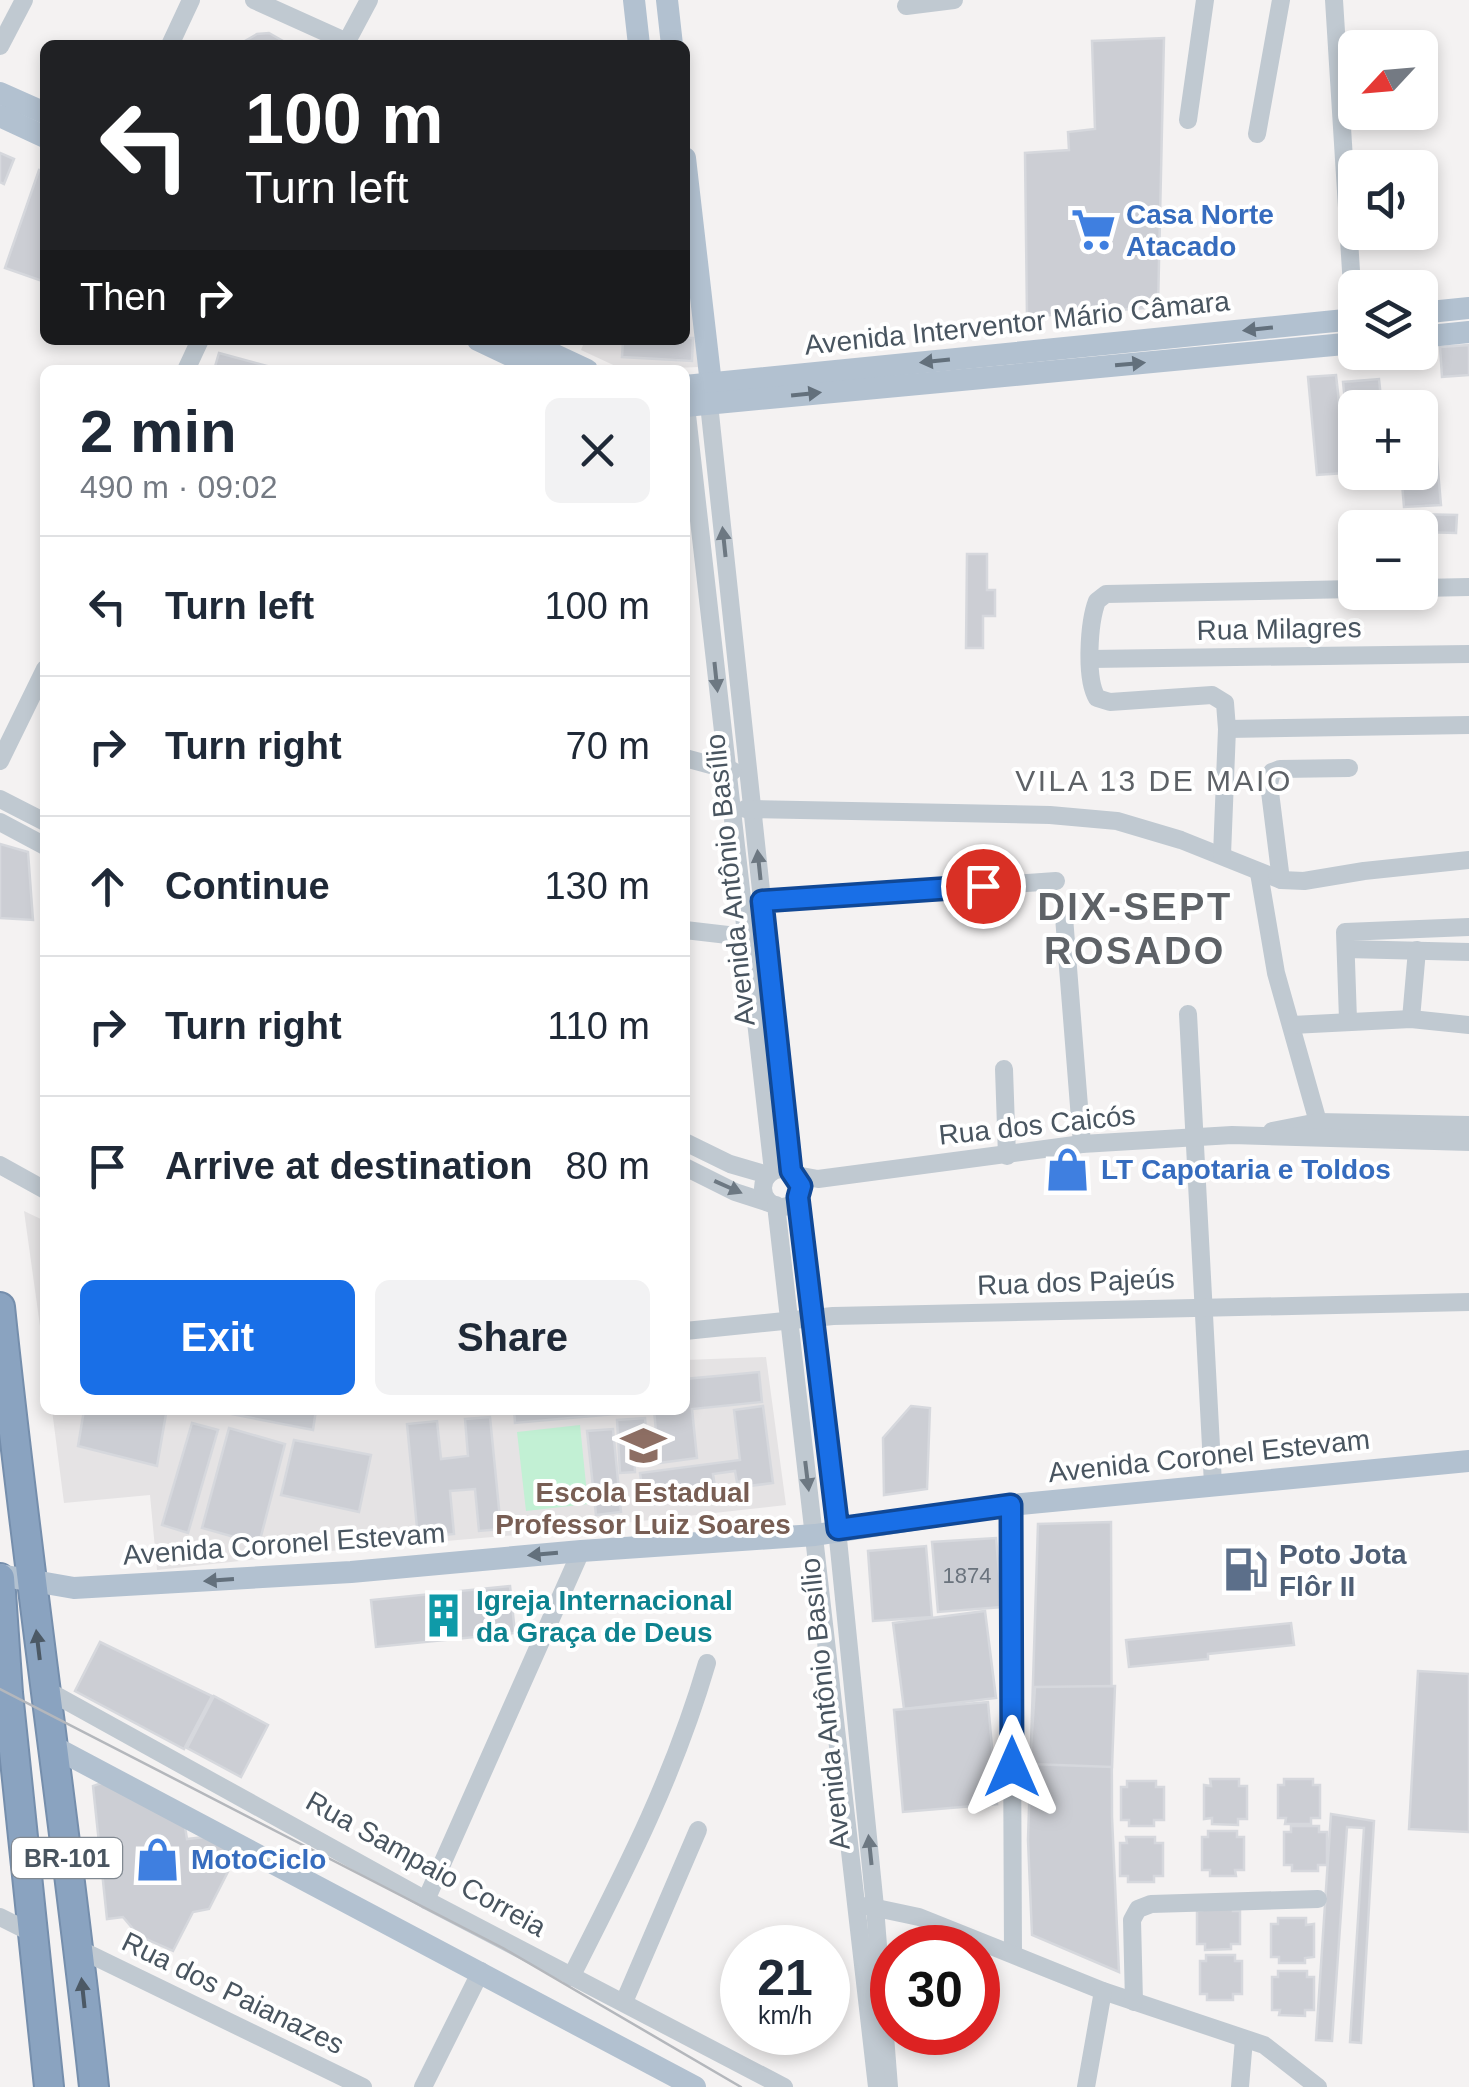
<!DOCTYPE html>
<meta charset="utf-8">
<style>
body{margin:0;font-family:Helvetica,sans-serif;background:#f2f2f3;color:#1f2937;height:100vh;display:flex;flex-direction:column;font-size:38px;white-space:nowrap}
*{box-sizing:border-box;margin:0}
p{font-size:32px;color:#747a83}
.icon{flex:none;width:55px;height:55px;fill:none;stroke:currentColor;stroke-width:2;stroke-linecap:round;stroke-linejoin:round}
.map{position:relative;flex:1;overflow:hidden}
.panel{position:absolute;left:40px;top:365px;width:650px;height:1050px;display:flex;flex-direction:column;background:#fff;border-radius:15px;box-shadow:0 5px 15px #0003}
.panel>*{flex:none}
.hud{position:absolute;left:40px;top:40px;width:650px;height:305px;border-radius:15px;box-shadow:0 5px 15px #0003;background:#202124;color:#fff;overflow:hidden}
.needle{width:65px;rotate:244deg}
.controls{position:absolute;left:1338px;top:30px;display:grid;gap:20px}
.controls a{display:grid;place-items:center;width:100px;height:100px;border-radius:15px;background:#fff;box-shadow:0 5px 15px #0003;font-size:50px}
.speed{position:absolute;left:720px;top:1925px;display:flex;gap:20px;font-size:50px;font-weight:700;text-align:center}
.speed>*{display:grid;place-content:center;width:130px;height:130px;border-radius:50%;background:#fff;box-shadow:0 5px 15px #0003;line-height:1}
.speed small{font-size:25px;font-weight:400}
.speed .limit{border:15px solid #d22;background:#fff;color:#111}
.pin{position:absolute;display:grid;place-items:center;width:85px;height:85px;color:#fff;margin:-42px;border:5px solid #fff;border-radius:50%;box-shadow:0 2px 10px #0007}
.me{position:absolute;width:110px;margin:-55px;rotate:0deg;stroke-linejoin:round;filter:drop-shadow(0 0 8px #0008)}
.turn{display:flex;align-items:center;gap:35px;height:210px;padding:0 40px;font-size:45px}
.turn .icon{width:130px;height:130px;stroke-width:2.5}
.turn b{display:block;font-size:70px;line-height:85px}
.then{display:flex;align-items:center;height:95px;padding:0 40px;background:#0003;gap:20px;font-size:38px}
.round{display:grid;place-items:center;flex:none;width:105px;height:105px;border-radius:15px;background:#f2f2f3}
.summary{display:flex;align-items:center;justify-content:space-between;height:170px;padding:0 40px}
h1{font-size:60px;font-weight:700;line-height:75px}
.button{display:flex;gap:20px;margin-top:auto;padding:20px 40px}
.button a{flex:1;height:115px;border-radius:15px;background:#196fe7;color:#fff;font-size:40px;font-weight:700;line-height:115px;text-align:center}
.button a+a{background:#f2f2f3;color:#1f2937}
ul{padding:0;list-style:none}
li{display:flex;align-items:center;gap:30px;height:140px;padding:0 40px;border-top:2px solid #e0e1e3}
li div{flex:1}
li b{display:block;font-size:38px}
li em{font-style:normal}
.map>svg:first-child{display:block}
.education{fill:#e5e3e4}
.green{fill:#c2f0d4}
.building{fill:#ccced4;stroke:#d6d8dd;stroke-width:2.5}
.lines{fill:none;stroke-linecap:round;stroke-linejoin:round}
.highway-casing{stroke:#758eac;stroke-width:32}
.minor{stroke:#c0c9d1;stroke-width:18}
.major{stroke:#b2c1d0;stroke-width:22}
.highway{stroke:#8aa3c0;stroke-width:28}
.tram{stroke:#b4b7bc;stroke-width:2.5}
.oneway{fill:#63707c}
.oneway2{fill:#6d7882}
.oneway3{fill:#4c5965}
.route-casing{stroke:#104896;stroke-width:25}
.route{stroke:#196fe7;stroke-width:18}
.labels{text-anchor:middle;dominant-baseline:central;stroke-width:8;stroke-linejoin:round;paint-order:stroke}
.number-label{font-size:22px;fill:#6a737d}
.shield{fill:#fff;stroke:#808890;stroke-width:2.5}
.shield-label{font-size:25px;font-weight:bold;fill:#495560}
.shop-label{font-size:28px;font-weight:bold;fill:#366cbe;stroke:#fff;text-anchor:start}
.street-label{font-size:28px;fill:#495560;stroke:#fff}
.education-label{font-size:28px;font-weight:bold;fill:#785e54;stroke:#fff}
.service-label{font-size:28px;font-weight:bold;fill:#4e5e75;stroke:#fff;text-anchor:start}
.culture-label{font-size:28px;font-weight:bold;fill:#0d838f;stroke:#fff;text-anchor:start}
.neighbourhood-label{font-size:30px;letter-spacing:2.5px;fill:#5e6267;stroke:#fff}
.district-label{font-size:38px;font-weight:bold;letter-spacing:2.5px;fill:#5e6267;stroke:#fff}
</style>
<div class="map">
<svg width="1469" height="2087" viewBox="0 0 1469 2087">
<rect width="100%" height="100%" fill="#f4f2f2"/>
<g class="education">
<polygon points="685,189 699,367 624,370 581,350 585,340 685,340"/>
<polygon points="24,1211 45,1221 45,1362"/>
<polygon points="766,1357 786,1505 516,1535 319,1552 275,1538 268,1558 157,1570 150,1495 64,1503 52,1410 685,1410 685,1360"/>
</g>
<polygon class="green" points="580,1425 588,1504 526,1511 517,1432"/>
<g class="building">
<polygon points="269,33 290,45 238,45 257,34"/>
<polygon points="1164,38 1158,307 1027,317 1025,153 1069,150 1068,132 1095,129 1092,41"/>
<polygon points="0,153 14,159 4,184 0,182"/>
<polygon points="39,170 45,172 45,282 5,268"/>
<polygon points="685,338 693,338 692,361 622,357 623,340"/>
<polygon points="1469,345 1469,375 1442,377 1440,347"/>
<polygon points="219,353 282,370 214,370"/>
<polygon points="1336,375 1339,402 1345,401 1343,382 1379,379 1382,408 1355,408 1355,472 1351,472 1351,465 1343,465 1344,473 1317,475 1308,377"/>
<polygon points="1436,447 1441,505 1404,507 1401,472 1420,472 1420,448"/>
<polygon points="1412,514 1457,515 1456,533 1420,532 1420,528 1412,528"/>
<polygon points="967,554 987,554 987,590 995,590 995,616 983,616 983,648 966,648"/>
<polygon points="0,844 28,852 33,920 0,918"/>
<polygon points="759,1372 762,1402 692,1409 697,1458 659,1463 654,1410 685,1410 685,1379"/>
<polygon points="763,1406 773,1483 749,1486 748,1480 737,1482 735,1471 713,1474 716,1493 644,1502 640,1473 740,1460 734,1410"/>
<polygon points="911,1406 930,1408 927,1489 884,1495 883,1438"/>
<polygon points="84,1410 145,1410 166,1414 157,1466 78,1446"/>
<polygon points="211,1410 316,1410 313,1430"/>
<polygon points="514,1410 648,1410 648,1411 515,1423"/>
<polygon points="490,1417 501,1529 479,1531 475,1489 450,1491 454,1534 418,1538 407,1424 437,1421 441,1459 468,1456 465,1419"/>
<polygon points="645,1418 648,1453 634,1454 635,1472 620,1473 617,1420"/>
<polygon points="192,1423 218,1430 188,1533 162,1525"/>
<polygon points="229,1428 285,1444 259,1544 202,1528"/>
<polygon points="613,1429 621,1512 596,1515 587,1431"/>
<polygon points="294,1440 371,1455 359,1512 281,1495"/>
<polygon points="1111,1522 1112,1817 1119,1972 1032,1935 1028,1840 1038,1524"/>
<polygon points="996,1538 1002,1607 938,1612 932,1542"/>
<polygon points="926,1546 932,1617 873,1621 868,1551"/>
<polygon points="510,1586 515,1633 376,1647 371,1600"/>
<polygon points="985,1611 996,1698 904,1709 893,1623"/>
<polygon points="1291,1623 1294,1645 1208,1654 1208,1659 1129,1667 1126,1640"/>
<polygon points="100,1642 212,1696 184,1749 75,1691"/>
<polygon points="1418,1671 1469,1674 1469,1832 1409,1829"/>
<polygon points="1115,1686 1112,1767 1030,1764 1035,1687"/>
<polygon points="214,1696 268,1725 241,1777 187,1748"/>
<polygon points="988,1702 997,1804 903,1812 894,1710"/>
<polygon points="1210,1779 1239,1779 1239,1786 1247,1786 1247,1819 1238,1819 1238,1825 1212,1824 1212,1818 1204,1819 1204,1785 1211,1786"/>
<polygon points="1284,1779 1313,1779 1313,1785 1320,1785 1320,1818 1311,1818 1311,1824 1285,1824 1286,1818 1278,1818 1278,1785 1284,1785"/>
<polygon points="110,1780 184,1821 187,1839 213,1836 239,1850 209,1909 193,1912 173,1951 139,1936 123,1917 107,1919 93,1786"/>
<polygon points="1127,1781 1156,1781 1156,1787 1164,1787 1164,1820 1154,1820 1154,1826 1129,1826 1129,1820 1121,1820 1121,1787 1127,1787"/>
<polygon points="1331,1814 1374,1821 1361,2043 1350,2042 1364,1828 1347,1827 1332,2041 1316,2040"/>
<polygon points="1291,1826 1319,1826 1319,1832 1327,1832 1327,1865 1318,1865 1318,1871 1292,1871 1292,1865 1284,1865 1284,1832 1291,1832"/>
<polygon points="1208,1831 1237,1831 1237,1837 1244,1837 1244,1870 1235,1870 1236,1876 1210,1876 1210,1870 1202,1870 1202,1837 1208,1837"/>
<polygon points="1126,1837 1155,1837 1155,1843 1163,1843 1163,1876 1154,1876 1154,1882 1128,1882 1128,1876 1120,1876 1120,1843 1127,1843"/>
<polygon points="1233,1905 1233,1911 1240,1911 1240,1944 1231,1944 1231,1949 1205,1950 1205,1944 1197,1944 1197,1911"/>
<polygon points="1278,1918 1306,1918 1306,1925 1314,1924 1314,1957 1305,1958 1305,1963 1279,1963 1279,1957 1271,1957 1271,1924 1278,1924"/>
<polygon points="1206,1955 1235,1955 1235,1961 1242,1961 1242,1994 1233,1994 1233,2000 1207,2000 1207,1994 1200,1994 1200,1961 1206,1961"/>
<polygon points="1278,1971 1307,1971 1307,1977 1314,1977 1314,2010 1305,2010 1305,2016 1279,2015 1280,2010 1272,2010 1272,1977 1278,1977"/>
</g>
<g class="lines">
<defs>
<g id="highway">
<path d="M0 1307C27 1568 66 1827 94 2087"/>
<polyline points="0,1578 8,1693 49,2087"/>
</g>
</defs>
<use href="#highway" class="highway-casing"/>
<g class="minor">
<polyline points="254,0 347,42"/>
<polyline points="1334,0 1354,319"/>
<polyline points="906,6 954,0"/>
<polyline points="170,45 191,0"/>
<polyline points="345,45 369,0"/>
<polyline points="0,46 24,0"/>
<polyline points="1188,120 1205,0"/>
<polyline points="1257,134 1281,0"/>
<polyline points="186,370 200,340"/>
<polyline points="709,404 791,1171"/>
<polyline points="686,406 773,1171"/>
<polyline points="1420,588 1469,587"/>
<polyline points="1090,659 1469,654"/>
<polyline points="1227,729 1469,725"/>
<polyline points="685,758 733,771"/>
<polyline points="0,761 45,669"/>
<polyline points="0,799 45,822"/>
<polyline points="745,809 1050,815 1117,821 1181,840 1281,880 1304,881 1364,871 1469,860"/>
<polyline points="0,822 45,846"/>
<path d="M1222 855 1227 729 1225 703 1212 695 1110 702 1097 698C1085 678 1089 622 1097 601L1106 594 1355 589"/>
<polyline points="1259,873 1276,973 1318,1122"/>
<polyline points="1281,880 1269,784 1272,772 1280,769 1349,768"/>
<polyline points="762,901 1056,881"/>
<polyline points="1064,917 1082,1144"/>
<polyline points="685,930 745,937"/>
<polyline points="1346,949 1469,952"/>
<polyline points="1188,1014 1213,1484"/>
<polyline points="1411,1019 1417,950"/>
<polyline points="1348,1020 1345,932 1469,927"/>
<polyline points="1292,1025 1411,1019 1469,1025"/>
<polyline points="1004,1069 1007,1156"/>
<polyline points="1272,1131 1318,1122 1469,1125"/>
<polyline points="685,1142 730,1164 768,1175"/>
<polyline points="0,1165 45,1190"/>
<polyline points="685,1167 735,1192 772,1204"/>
<circle cx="782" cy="1188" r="19"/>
<polyline points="796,1175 818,1179 1082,1144 1232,1135 1469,1142"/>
<polyline points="798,1197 837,1529 875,1907 889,2087"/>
<polyline points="776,1205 877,2087"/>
<polyline points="685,1331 833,1316 1469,1302"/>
<polyline points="1011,1505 1013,1954"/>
<polyline points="43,1688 426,1900 784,2087"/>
<polyline points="426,1900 581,1551"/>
<polyline points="867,1906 919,1917 1103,1991 1264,2045 1318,2087"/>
<polyline points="0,1917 32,1933"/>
<polyline points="79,1949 363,2087"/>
<path d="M571 1977C625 1871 673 1779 707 1663"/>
<polyline points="624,2002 698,1830"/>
<polyline points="1134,2002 1132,1920 1138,1909 1151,1904 1318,1899"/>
<polyline points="423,2087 481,1971"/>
<polyline points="1086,2087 1103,1991"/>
<polyline points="1240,2087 1244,2039"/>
</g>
<g class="major">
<polyline points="634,0 639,45"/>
<polyline points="667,0 672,45"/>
<polyline points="0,93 45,113"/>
<polyline points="0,116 45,137"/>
<polyline points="685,158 711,384"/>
<polyline points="1420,313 1469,308"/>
<polyline points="1420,337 1469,332"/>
<polyline points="478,340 541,370"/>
<polyline points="523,340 587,370"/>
<polyline points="685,386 1355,319"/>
<polyline points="685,406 1355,343"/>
<polyline points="0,1575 74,1588 351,1572 581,1551 815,1535 1011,1505 1469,1461"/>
<polyline points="52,1746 695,2087"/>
</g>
<use href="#highway" class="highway"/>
<polyline class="tram" points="0,1689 503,1948 741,2087"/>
</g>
<defs><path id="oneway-solid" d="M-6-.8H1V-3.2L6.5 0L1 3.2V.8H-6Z" transform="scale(2.5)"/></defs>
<g class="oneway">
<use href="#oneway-solid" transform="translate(1258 329) rotate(174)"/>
<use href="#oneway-solid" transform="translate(935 361) rotate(174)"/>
<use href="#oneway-solid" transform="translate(1130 364) rotate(-5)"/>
<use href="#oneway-solid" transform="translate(806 394) rotate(-6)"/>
<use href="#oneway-solid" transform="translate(543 1554) rotate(175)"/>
<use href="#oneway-solid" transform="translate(219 1580) rotate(176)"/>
</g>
<g class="oneway2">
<use href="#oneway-solid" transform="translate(724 542) rotate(-96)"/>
<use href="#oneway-solid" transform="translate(716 677) rotate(84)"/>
<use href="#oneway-solid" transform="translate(759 865) rotate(-96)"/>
<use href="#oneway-solid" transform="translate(728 1187) rotate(24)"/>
<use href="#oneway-solid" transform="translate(807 1476) rotate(83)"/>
<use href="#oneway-solid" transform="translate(870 1850) rotate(-96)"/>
</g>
<g class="oneway3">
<use href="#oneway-solid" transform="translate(38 1645) rotate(-97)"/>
<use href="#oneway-solid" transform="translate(83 1993) rotate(-96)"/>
</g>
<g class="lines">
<defs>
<polyline id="route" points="983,886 762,901 791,1171 801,1186 798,1197 838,1529 1011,1505 1012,1767"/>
</defs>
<use href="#route" class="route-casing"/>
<use href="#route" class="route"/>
</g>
<defs>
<symbol id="supermarket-bare" viewBox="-9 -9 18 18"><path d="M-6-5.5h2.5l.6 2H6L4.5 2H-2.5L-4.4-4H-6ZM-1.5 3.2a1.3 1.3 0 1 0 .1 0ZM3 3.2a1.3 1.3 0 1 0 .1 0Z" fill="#3f7fe0" stroke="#fff" stroke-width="2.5" paint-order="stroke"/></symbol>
<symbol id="shop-bare" viewBox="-9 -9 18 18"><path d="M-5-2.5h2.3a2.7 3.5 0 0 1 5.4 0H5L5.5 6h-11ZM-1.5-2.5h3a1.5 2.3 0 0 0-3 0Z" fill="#3f7fe0" stroke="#fff" stroke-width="2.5" paint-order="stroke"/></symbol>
<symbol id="school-bare" viewBox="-9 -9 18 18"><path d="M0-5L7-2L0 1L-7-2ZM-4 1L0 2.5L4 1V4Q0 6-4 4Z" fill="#8d6e63" stroke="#fff" stroke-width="2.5" paint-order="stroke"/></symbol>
<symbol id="fuel-bare" viewBox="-9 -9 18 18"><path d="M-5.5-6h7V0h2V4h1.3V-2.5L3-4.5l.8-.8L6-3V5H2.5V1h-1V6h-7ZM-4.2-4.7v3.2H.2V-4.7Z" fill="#5c6f8a" stroke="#fff" stroke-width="2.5" paint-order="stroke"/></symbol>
<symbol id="building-bare" viewBox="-9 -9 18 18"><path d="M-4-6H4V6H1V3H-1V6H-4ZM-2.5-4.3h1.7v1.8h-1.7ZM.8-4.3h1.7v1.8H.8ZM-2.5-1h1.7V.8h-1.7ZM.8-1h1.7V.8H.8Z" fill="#0f9aa8" stroke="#fff" stroke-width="2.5" paint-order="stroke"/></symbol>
</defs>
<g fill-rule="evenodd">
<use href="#supermarket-bare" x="1062" y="198" width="63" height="63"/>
<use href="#shop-bare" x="1036" y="1138" width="63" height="63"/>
<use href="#school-bare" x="612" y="1414" width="63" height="63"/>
<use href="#fuel-bare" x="1214" y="1538" width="63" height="63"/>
<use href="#building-bare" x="412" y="1584" width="63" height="63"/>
<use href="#shop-bare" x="126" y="1828" width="63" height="63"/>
</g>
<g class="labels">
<g class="number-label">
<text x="967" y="1575">1874</text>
</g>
<rect class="shield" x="12" y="1838" width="110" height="40" rx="8"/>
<g class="shield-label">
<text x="67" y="1858">BR-101</text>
</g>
<g class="shop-label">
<text x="1126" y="214">Casa Norte<tspan x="1126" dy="32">Atacado</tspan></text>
<text x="1101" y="1169">LT Capotaria e Toldos</text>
<text x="191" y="1859">MotoCiclo</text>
</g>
<g class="street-label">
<text transform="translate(1017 323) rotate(-6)">Avenida Interventor Mário Câmara</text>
<text transform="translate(1279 629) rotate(-1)">Rua Milagres</text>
<text transform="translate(730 880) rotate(-96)">Avenida Antônio Basílio</text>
<text transform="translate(1037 1125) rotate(-6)">Rua dos Caicós</text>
<text transform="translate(1076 1282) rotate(-2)">Rua dos Pajeús</text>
<text transform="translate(1209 1456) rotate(-6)">Avenida Coronel Estevam</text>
<text transform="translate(284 1544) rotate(-4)">Avenida Coronel Estevam</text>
<text transform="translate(825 1704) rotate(-96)">Avenida Antônio Basílio</text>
<text transform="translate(426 1864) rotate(29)">Rua Sampaio Correia</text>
<text transform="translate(233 1993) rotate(26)">Rua dos Paianazes</text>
</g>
<g class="education-label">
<text x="643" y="1492">Escola Estadual<tspan x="643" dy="32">Professor Luiz Soares</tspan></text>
</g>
<g class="service-label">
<text x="1279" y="1554">Poto Jota<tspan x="1279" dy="32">Flôr II</tspan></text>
</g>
<g class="culture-label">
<text x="476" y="1600">Igreja Internacional<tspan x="476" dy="32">da Graça de Deus</tspan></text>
</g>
<g class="neighbourhood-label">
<text x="1154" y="780">VILA 13 DE MAIO</text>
</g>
<g class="district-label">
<text x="1135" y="907">DIX-SEPT<tspan x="1135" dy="44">ROSADO</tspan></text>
</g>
</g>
</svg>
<div class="controls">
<a><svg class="needle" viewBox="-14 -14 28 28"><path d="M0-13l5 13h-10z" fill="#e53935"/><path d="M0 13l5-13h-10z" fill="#747a83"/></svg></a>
<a><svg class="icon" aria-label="sound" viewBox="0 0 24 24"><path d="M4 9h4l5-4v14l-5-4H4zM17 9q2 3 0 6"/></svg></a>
<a><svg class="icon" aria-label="layers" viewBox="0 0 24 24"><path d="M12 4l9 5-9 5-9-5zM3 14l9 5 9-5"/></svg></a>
<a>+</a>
<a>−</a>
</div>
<div class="speed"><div>21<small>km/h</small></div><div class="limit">30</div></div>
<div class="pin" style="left:983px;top:886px;background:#d93025"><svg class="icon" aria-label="arrive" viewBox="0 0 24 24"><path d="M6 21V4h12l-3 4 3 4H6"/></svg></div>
<svg class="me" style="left:1012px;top:1767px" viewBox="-20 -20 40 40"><path d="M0-17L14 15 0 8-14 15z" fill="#196fe7" stroke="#fff" stroke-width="4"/></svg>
<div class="hud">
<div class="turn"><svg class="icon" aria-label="left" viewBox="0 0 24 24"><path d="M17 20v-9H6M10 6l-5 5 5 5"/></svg><div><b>100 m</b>Turn left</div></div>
<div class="then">Then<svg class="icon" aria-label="right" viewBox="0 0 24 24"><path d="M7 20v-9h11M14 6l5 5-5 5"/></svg></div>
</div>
<section class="panel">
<div class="summary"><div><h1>2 min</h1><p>490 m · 09:02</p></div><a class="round"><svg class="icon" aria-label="close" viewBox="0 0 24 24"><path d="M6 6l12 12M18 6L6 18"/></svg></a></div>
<ul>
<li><svg class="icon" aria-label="left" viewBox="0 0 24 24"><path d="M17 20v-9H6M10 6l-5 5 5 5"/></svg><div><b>Turn left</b></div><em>100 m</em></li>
<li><svg class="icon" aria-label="right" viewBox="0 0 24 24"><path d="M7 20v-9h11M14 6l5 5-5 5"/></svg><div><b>Turn right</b></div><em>70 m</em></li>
<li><svg class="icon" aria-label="ahead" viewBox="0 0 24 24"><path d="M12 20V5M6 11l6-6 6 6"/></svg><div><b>Continue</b></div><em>130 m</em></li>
<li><svg class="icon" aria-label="right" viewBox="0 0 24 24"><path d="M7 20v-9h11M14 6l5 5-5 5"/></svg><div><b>Turn right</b></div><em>110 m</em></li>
<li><svg class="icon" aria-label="arrive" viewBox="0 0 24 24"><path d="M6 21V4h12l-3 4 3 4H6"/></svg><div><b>Arrive at destination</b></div><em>80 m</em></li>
</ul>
<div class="button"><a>Exit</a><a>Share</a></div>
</section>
</div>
